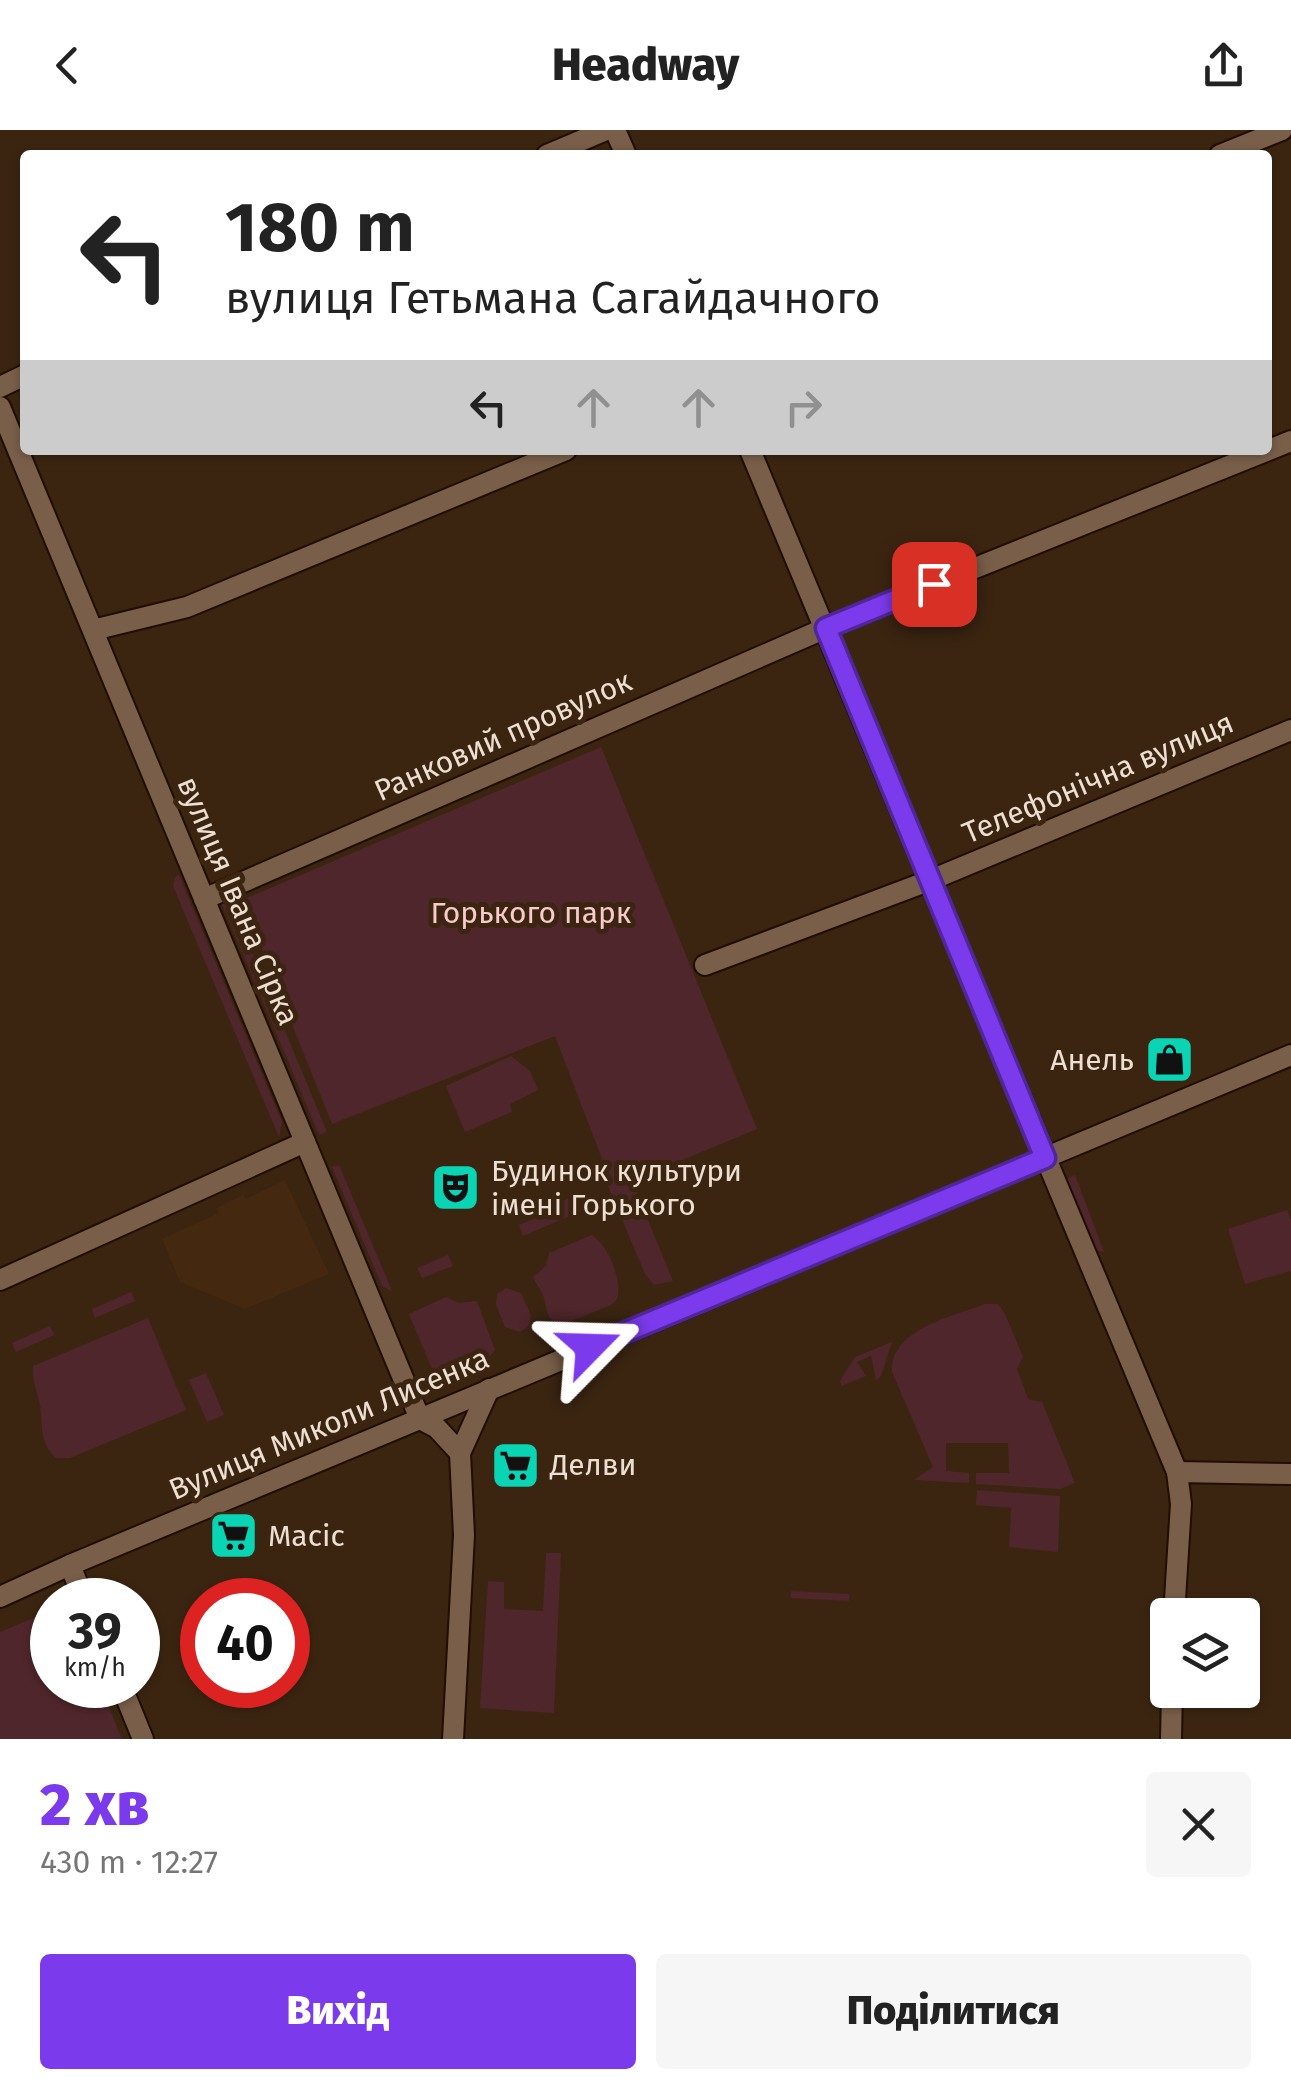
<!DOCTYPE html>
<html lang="uk">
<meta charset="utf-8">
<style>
body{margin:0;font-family:"Fira Sans",sans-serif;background:#f6f6f6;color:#222;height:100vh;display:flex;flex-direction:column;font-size:38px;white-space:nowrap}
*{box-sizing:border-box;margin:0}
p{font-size:32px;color:#767676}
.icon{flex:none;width:55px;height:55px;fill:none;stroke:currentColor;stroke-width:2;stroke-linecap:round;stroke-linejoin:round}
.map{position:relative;height:1609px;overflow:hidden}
.side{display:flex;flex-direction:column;background:#fff;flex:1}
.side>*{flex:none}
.guide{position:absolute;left:20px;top:20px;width:1252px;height:305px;border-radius:10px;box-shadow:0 2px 8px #0004;background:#fff;color:#222;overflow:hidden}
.controls{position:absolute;left:1150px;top:1468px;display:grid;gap:20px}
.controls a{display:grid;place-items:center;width:110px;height:110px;border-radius:10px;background:#fff;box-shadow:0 2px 8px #0004;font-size:50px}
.speed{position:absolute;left:30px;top:1448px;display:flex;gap:20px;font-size:50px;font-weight:700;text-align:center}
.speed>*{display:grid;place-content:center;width:130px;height:130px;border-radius:50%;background:#fff;box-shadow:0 2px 8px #0004;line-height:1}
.speed small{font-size:25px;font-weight:400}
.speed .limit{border:15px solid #d22;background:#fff;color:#111}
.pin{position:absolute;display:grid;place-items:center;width:85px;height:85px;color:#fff;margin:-42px;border-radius:20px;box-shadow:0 5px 15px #0006}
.me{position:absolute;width:110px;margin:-55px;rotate:68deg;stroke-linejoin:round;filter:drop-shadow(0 0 8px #0008)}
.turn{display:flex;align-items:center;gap:35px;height:210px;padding:0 40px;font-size:45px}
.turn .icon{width:130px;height:130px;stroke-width:2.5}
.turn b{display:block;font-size:70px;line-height:85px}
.lanes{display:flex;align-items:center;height:95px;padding:0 40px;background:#0003;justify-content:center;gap:50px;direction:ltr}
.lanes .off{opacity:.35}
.round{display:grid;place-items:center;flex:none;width:105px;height:105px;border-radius:10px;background:#f6f6f6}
.head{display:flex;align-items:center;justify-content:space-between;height:170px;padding:0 40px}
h1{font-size:60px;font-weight:800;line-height:75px;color:#7c3aed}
.action{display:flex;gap:20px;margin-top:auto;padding:20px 40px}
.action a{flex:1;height:115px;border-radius:10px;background:#7c3aed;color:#fff;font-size:40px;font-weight:800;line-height:115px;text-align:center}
.action a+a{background:#f6f6f6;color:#222}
header{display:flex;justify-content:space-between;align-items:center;height:130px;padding:0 40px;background:#fff;font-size:45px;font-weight:800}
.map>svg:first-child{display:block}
.built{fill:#44280f}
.green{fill:#4f262b}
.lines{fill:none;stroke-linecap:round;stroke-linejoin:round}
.minor-casing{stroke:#210d00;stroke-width:24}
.minor{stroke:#795f4a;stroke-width:20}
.route-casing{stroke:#51269a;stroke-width:25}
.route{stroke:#7c3aed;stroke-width:18}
.labels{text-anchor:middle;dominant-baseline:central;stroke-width:10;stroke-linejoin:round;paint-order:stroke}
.street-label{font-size:30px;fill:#eedfd3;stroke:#3b2511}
.park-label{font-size:30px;fill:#fac9cc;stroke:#3b2511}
.poi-label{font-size:30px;fill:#eedfd3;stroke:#3b2511;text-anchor:start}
</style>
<header><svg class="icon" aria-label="back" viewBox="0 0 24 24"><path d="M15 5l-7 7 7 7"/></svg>Headway<svg class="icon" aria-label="share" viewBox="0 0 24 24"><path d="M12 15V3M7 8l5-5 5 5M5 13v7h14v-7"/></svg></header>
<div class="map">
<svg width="1291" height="1609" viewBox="0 0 1291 1609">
<rect width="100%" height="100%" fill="#3b2511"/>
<polygon class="built" points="285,1050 329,1144 245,1179 180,1152 162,1109 219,1083 217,1078 243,1065 246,1069"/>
<g class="green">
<polygon points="601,617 757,999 632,1051 673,1151 654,1155 645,1144 603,1044 607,1042 555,906 332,994 242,770"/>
<polygon points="179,745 282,992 279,1007 173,756 175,747"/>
<polygon points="228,763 327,1002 319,1005 219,767"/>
<polygon points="511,926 530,941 538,960 510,974 512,982 465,1002 446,956"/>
<polygon points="339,1035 392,1161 382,1156 332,1037"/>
<polygon points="1075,1045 1104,1122 1093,1120 1065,1049"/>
<polygon points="581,1064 584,1073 579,1082 523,1106 519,1095 555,1080 553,1074"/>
<polygon points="1287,1080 1291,1090 1291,1141 1245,1154 1228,1099"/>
<path d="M592 1105C608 1115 623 1151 617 1169L611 1175 562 1195C542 1190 549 1174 541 1161 538 1156 535 1152 533 1147L546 1136 549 1123Z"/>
<polygon points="448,1125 453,1136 422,1148 417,1138"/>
<polygon points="506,1158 521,1163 531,1185 529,1196 520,1202 505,1197 496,1175 497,1164"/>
<polygon points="131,1162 135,1171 95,1188 92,1179"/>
<polygon points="446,1167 459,1173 477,1171 495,1220 490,1226 435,1246 409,1184"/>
<path d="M985 1174H998L1005 1184 1023 1227 1017 1239 1028 1269 1042 1272 1075 1353 1060 1359 976 1354V1343H1009L1008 1313H946V1341L969 1343V1353L914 1350 933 1337 892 1242C890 1199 952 1187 985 1174Z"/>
<path d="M148 1188 186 1280 70 1328H56C39 1312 43 1297 40 1275 37 1260 32 1251 33 1236Z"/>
<polygon points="50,1196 54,1205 16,1222 12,1213"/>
<polygon points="892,1212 881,1246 876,1250 871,1226 857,1232 866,1246 841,1256 840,1251 855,1227"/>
<polygon points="206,1243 224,1285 207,1292 189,1250"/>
<polygon points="977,1360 1060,1366 1058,1422 1009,1417 1011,1378 976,1375"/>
<polygon points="546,1423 561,1423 554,1583 480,1578 488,1451 504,1452 504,1479 543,1481"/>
<polygon points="791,1461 849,1464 849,1471 791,1468"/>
<polygon points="52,1480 52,1555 100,1555 122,1609 0,1609 0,1502"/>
</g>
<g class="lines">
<defs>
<g id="minor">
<polyline points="615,0 626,25"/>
<polyline points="547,25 606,0"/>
<polyline points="1220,25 1282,0"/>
<polyline points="0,257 25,245"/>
<polyline points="0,277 420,1289 437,1298 460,1323"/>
<polyline points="750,320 1177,1342 1181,1374 1174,1485"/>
<polyline points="93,500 187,477 566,320"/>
<polyline points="204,769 826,498 1291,311"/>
<polyline points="705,835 931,750 1291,600"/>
<polyline points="0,1150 305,1012"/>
<polyline points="1177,1342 1291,1344"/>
<polyline points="70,1435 84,1470"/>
<polyline points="0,1467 70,1435 1291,925"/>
<polyline points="121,1555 143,1609"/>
<polyline points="453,1609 464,1405 460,1323 489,1259"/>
<polyline points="1171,1609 1172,1560"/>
</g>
</defs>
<use href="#minor" class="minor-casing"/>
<use href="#minor" class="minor"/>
</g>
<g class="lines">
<defs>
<polyline id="route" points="590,1217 1045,1028 826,498 934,454"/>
</defs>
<use href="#route" class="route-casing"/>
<use href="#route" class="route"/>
</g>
<defs>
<symbol id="shop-square" viewBox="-11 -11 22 22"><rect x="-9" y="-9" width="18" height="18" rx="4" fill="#09d5b5" stroke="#3b2511"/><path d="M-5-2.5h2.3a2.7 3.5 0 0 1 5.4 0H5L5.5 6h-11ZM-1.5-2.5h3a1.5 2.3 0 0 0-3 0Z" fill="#111"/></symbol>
<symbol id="theatre-square" viewBox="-11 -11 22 22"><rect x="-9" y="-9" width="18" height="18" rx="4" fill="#09d5b5" stroke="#3b2511"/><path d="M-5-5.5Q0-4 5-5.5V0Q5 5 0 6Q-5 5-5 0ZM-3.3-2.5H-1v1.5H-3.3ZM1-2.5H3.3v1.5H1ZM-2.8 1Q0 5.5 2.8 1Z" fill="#111"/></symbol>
<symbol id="supermarket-square" viewBox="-11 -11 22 22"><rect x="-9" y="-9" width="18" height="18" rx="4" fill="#09d5b5" stroke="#3b2511"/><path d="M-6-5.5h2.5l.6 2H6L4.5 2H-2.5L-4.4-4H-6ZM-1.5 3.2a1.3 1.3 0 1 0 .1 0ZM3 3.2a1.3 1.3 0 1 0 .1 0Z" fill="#111"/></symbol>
</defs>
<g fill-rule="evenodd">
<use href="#shop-square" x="1142" y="902" width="55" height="55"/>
<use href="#theatre-square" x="428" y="1030" width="55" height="55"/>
<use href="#supermarket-square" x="488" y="1308" width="55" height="55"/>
<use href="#supermarket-square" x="206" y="1378" width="55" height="55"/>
</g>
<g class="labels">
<g class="street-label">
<text transform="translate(503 606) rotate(-24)">Ранковий провулок</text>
<text transform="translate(1098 648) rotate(-23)">Телефонічна вулиця</text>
<text transform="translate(238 771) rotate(67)">вулиця Івана Сірка</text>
<text transform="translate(329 1294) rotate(-23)">Вулиця Миколи Лисенка</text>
</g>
<g class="park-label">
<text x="531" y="783">Горького парк</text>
</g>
<g class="poi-label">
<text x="1134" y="930" text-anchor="end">Анель</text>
<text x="491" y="1041">Будинок культури<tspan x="491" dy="34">імені Горького</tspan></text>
<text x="550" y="1335">Делви</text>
<text x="268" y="1406">Macic</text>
</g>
</g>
</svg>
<div class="controls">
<a><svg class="icon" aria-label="layers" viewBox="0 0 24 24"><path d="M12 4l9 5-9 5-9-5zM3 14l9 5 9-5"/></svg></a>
</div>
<div class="speed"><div>39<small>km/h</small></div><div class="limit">40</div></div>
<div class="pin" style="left:934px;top:454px;background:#d93025"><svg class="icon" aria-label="arrive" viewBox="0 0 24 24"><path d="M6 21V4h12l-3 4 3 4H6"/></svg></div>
<svg class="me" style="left:590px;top:1217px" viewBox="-20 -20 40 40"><path d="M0-17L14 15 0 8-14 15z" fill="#7c3aed" stroke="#fff" stroke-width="4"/></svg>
<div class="guide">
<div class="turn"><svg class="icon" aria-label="left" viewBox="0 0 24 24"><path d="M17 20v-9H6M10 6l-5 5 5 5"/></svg><div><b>180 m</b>вулиця Гетьмана Сагайдачного</div></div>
<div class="lanes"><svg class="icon" aria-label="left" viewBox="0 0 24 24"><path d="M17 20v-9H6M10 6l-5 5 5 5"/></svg><svg class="icon off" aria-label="ahead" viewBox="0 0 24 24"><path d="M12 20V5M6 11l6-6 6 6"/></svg><svg class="icon off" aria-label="ahead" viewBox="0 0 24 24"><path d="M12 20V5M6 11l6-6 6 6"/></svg><svg class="icon off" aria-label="right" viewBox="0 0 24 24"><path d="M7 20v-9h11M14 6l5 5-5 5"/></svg></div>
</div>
</div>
<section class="side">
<div class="head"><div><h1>2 хв</h1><p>430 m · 12:27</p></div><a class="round"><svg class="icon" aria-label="close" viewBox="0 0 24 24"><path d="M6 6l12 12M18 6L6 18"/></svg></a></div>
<div class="action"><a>Вихід</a><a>Поділитися</a></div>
</section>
